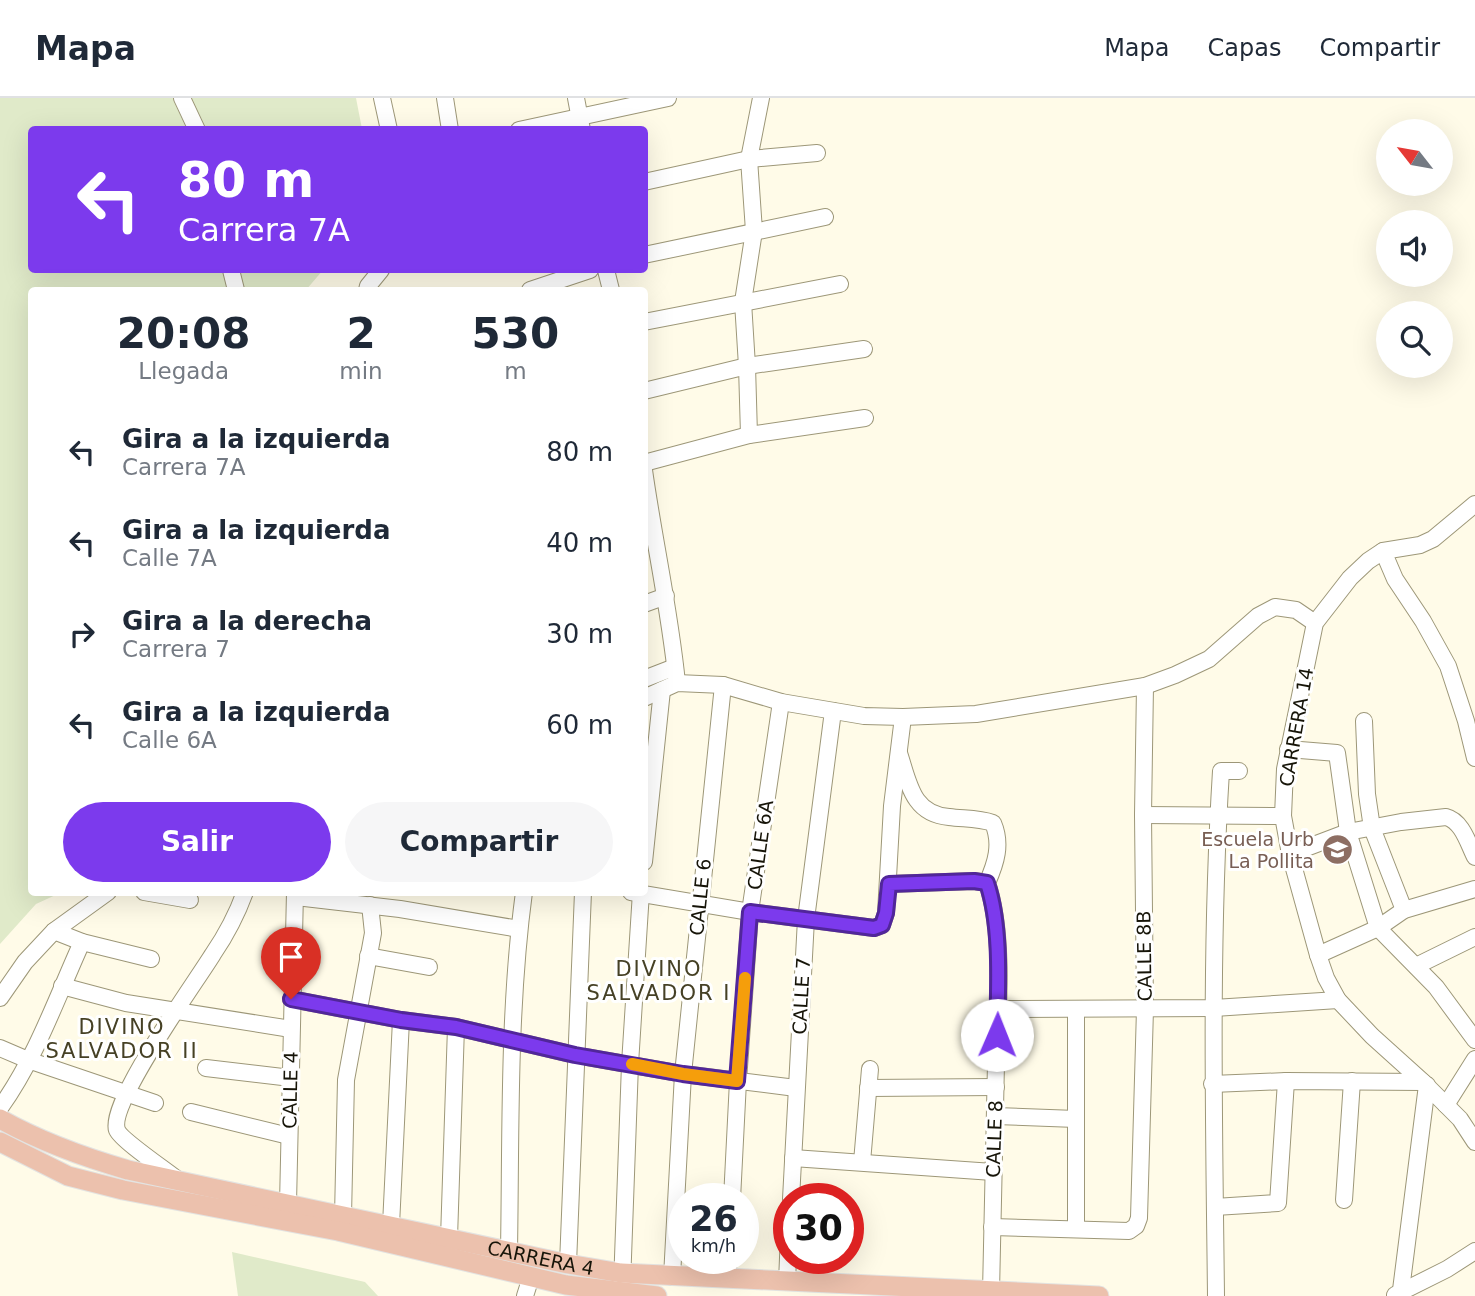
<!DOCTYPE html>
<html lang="es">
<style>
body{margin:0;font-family:"DejaVu Sans",sans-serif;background:#f6f6f7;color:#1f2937;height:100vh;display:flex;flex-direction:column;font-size:26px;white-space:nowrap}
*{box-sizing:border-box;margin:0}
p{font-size:23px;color:#747a83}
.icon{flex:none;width:38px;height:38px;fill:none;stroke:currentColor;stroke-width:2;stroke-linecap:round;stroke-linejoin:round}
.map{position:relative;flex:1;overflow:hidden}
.panel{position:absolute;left:28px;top:189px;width:620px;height:609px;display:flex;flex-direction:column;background:#fff;border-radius:7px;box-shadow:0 7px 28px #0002}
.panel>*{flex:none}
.banner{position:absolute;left:28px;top:28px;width:620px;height:147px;border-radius:7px;box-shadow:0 7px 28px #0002;background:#7c3aed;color:#fff;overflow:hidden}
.needle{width:46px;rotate:301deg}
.buttons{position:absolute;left:1376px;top:21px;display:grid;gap:14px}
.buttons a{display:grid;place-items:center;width:77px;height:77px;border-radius:50%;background:#fff;box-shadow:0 7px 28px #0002;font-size:35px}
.speed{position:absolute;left:668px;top:1085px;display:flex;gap:14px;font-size:35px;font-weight:700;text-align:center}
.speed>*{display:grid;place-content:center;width:91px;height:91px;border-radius:50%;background:#fff;box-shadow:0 7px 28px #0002;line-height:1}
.speed small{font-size:18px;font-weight:400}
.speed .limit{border:10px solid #d22;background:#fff;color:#111}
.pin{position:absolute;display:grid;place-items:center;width:60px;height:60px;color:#fff;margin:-72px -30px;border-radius:50% 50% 50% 0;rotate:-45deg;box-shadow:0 0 7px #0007}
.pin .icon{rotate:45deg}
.me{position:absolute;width:77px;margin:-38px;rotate:1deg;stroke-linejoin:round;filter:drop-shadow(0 0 5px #0008)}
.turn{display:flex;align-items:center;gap:24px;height:147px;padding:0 35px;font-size:32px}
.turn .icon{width:91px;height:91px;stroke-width:2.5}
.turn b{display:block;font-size:49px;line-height:60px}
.eta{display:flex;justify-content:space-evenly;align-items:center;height:119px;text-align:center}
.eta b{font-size:42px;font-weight:700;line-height:49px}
.action{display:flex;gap:14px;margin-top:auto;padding:14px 35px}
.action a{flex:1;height:80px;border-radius:42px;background:#7c3aed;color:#fff;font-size:28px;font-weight:700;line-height:80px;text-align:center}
.action a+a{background:#f6f6f7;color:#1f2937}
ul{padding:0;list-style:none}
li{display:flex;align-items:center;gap:21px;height:91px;padding:0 35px}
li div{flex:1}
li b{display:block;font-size:26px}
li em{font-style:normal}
header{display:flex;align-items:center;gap:42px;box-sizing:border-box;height:98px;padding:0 35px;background:#fff;border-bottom:2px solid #e0e1e3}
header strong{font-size:33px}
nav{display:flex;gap:38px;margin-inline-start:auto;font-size:24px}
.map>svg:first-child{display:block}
.green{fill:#e0eac9}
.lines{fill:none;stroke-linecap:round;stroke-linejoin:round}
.minor-casing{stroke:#9d9778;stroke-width:18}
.major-casing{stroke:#e3e3e1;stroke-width:21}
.minor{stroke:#fff;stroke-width:16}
.major{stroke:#ecc1ad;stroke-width:19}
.route-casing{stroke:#51269a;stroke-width:18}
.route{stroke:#7c3aed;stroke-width:12}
.slow{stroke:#f59e0b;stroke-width:12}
.labels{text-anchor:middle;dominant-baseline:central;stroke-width:6;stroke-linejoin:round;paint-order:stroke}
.street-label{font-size:19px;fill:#161408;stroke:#fff}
.education-label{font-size:19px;fill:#785e54;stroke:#fff;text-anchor:end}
.neighbourhood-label{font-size:21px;letter-spacing:2px;fill:#464125;stroke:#fff}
</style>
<header>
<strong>Mapa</strong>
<nav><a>Mapa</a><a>Capas</a><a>Compartir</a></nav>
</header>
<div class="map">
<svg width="1475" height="1198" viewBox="0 0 1475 1198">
<rect width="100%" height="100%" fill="#fffbe8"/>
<g class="green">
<polygon points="0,0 356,0 362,31 32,32 32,172 323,172 306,192 32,192 32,794 60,795 36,806 0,846"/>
<polygon points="232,1154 365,1184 378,1198 238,1198"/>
</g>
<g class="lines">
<defs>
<g id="minor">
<polyline points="182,0 197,32"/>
<polyline points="382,0 389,32"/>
<polyline points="445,0 450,32"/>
<polyline points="576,0 582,32"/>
<polyline points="519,32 668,0"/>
<polyline points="644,84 749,61 817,55"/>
<polyline points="644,157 825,119"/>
<polyline points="231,172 236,192"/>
<polyline points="606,172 611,192"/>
<polyline points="367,192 368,188 381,172"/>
<polyline points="530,192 590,172"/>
<polyline points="644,224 840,186"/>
<polyline points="644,293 747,268 864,251"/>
<polyline points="749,337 747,268 743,204 754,133 749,61 761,0"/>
<polyline points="644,365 749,337 865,320"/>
<path d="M644 372C654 443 670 513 677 585"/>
<polyline points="1475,406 1433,441 1420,447 1383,453 1368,463 1350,480 1315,525 1285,671 1283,718 1290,756 1318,857 1326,880 1338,902 1372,938 1423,984 1460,1021 1475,1044"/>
<polyline points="1383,453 1395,481 1423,523 1448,568 1466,623 1475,660"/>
<polyline points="644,506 666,498"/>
<polyline points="644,581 675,569"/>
<polyline points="644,600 677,585 723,587 781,604 864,618 903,619 976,616 1145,588 1175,577 1209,561 1258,518 1275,509 1296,512 1315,525"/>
<polyline points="1364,623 1367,696 1372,730 1404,812"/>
<polyline points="1288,651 1337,655 1348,734 1378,830 1436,889 1475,942"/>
<path d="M899 655C909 685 912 716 949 719 964 721 978 720 993 725 1002 746 996 765 987 785 1004 834 998 912 996 965 994 1041 992 1117 991 1194"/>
<polyline points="1143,717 1283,718"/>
<path d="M1290 756 1348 734 1401 724 1446 719C1462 723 1468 745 1475 759"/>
<polyline points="644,764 662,592"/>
<polyline points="889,786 974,783 987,785"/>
<polyline points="144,794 190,802"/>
<polyline points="631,794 750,814 874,830 882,827 886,815 892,708 903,619"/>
<polyline points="296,799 400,811 519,831"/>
<polyline points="54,833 82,844 151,861"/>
<polyline points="1318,857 1378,830 1404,812 1475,791"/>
<polyline points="368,858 429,869"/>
<polyline points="1416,868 1475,839"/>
<polyline points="62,888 126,905 291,931"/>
<polyline points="0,900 25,864 54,833 108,794"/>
<polyline points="291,901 401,922 456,929 575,957 683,976 796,990"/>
<polyline points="998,911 1214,910 1338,902"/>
<polyline points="0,950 28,962 155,1005"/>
<polyline points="206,970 291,980"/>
<polyline points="1212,986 1286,983 1423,984"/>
<polyline points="868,990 996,989"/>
<polyline points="1446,1007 1475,961"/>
<path d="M0 1010C36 960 57 899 82 844"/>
<polyline points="191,1014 289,1038"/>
<polyline points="995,1018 1076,1021"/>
<polyline points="793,1060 993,1074"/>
<polyline points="862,1064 870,971"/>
<path d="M178 1082C167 1073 121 1042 117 1032 108 1005 196 884 213 856 226 837 237 816 245 794"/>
<polyline points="732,1101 738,983 750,814 781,604"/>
<polyline points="791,1101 806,821 833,613"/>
<polyline points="1344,1102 1352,983"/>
<polyline points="288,1106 295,794"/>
<polyline points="1215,1109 1278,1105 1286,983"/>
<polyline points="343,1118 346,982 373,835 370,807"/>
<polyline points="391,1127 401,922"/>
<polyline points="992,1129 1129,1133 1136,1128 1139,1120 1145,911 1143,717 1145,588"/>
<polyline points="1076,1131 1076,911"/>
<polyline points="449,1140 456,929"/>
<path d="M509 1153C511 1034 508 913 524 794"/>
<polyline points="568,1166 583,794"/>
<polyline points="672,1179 683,976 723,587"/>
<polyline points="727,1181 729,1160"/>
<polyline points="787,1184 789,1136"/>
<polyline points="622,1187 630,966 641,794"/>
<polyline points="1401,1192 1427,987"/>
<polyline points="1395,1197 1447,1171 1475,1153"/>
<polyline points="525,1198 531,1179"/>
<path d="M1216 1198C1214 1023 1210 848 1221 673H1239"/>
</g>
<g id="major">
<path id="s1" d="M0 1021C41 1044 83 1059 128 1072L568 1166 621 1175 1099 1198"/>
<polyline points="0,1044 68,1078 123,1092 338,1133 566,1187 657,1198"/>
</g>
</defs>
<use href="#minor" class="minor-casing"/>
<use href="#major" class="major-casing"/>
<use href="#minor" class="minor"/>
<use href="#major" class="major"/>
</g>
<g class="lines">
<defs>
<path id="route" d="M291 901 401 922 456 929 575 957 683 976 737 983 750 814 874 830 882 827 886 815 889 786 974 783 987 785C1002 830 998 890 997 937"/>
</defs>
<use href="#route" class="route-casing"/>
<use href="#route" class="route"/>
<polyline class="slow" points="632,966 683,976 737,983 745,880"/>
</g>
<defs>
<symbol id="school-disc" viewBox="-11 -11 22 22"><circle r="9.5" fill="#8d6e63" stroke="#fff"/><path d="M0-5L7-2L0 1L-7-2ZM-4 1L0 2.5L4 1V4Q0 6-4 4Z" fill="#fff"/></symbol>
</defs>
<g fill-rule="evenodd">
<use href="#school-disc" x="1320" y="734" width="35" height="35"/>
</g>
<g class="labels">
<g class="street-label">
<text transform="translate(1296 629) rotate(-80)">CARRERA 14</text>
<text transform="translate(760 747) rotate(-82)">CALLE 6A</text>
<text transform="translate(700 799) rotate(-84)">CALLE 6</text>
<text transform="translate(1144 858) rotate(-91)">CALLE 8B</text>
<text transform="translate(801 898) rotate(-87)">CALLE 7</text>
<text transform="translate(290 992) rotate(-89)">CALLE 4</text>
<text transform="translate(994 1041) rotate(-88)">CALLE 8</text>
<text stroke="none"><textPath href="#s1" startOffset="560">CARRERA 4</textPath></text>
</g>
<g class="education-label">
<text x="1314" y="741">Escuela Urb<tspan x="1314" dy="22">La Pollita</tspan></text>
</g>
<g class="neighbourhood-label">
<text x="659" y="871">DIVINO<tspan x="659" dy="24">SALVADOR I</tspan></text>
<text x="122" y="929">DIVINO<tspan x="122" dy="24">SALVADOR II</tspan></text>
</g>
</g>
</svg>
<div class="buttons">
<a><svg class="needle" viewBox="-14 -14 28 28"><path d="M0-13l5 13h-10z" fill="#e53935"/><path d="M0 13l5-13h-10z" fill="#747a83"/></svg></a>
<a><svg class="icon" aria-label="sound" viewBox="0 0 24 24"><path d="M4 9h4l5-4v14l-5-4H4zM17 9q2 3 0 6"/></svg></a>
<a><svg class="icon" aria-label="search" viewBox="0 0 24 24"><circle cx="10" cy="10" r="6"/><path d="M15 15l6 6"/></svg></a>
</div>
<div class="speed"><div>26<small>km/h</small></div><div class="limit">30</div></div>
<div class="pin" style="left:291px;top:901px;background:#d93025"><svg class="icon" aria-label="arrive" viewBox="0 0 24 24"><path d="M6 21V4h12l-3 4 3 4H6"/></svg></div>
<svg class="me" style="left:997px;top:937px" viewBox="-20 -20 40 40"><circle r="19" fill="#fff"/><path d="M0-13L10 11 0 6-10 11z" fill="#7c3aed"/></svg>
<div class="banner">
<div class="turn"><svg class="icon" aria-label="left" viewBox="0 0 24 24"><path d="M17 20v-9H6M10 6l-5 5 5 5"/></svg><div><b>80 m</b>Carrera 7A</div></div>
</div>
<section class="panel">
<div class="eta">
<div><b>20:08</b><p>Llegada</p></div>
<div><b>2</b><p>min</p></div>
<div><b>530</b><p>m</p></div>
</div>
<ul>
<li><svg class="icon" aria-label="left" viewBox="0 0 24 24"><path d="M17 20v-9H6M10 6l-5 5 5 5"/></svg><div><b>Gira a la izquierda</b><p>Carrera 7A</p></div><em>80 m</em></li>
<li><svg class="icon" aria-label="left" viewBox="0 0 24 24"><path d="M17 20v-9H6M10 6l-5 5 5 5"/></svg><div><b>Gira a la izquierda</b><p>Calle 7A</p></div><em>40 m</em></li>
<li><svg class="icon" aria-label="right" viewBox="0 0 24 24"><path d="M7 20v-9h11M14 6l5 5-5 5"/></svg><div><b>Gira a la derecha</b><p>Carrera 7</p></div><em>30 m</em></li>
<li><svg class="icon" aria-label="left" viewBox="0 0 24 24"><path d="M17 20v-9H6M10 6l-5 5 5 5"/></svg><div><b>Gira a la izquierda</b><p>Calle 6A</p></div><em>60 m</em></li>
</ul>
<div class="action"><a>Salir</a><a>Compartir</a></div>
</section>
</div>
